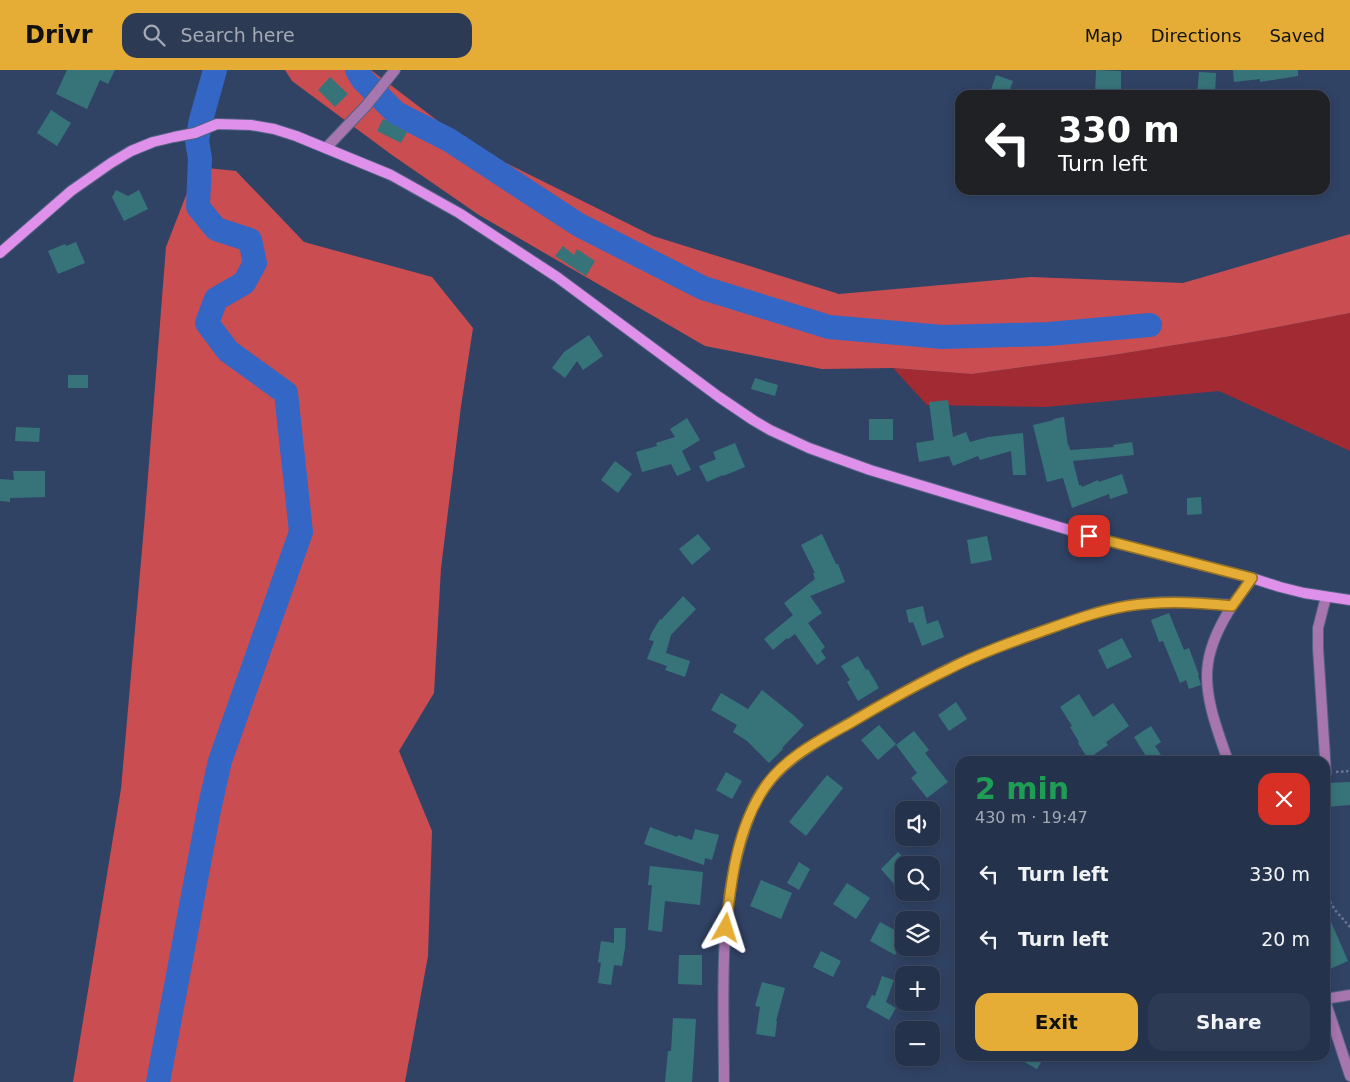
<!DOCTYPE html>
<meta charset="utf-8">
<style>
body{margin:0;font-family:"DejaVu Sans",sans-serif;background:#2d3a53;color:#f1f3f6;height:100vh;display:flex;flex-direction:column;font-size:19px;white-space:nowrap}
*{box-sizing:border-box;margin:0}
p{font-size:16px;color:#a3aab5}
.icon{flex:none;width:28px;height:28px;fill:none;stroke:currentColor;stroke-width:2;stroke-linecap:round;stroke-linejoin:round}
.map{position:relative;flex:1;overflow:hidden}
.drawer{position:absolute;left:955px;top:686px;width:375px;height:305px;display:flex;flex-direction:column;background:#25324c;border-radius:15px;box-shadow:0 2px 12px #0003,0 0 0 1px #424d64}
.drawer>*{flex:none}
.hud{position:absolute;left:955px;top:20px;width:375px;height:105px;border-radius:15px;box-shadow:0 2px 12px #0003,0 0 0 1px #424d64;background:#202124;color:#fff;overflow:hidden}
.controls{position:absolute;left:895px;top:731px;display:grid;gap:10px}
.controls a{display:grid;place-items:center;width:45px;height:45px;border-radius:10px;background:#25324c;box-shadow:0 2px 12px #0003,0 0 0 1px #424d64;font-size:25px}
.pin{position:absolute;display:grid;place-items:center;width:42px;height:42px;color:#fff;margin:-21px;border-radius:10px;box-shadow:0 2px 8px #0006}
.me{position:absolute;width:55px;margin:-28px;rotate:6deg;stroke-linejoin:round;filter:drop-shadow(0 0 4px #0008)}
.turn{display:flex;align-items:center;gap:18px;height:105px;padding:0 20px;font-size:22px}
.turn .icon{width:65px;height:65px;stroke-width:2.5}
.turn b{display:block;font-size:35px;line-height:42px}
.round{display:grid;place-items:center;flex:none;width:52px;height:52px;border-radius:15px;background:#2d3a53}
.overview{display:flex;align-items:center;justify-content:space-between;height:85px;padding:0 20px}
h1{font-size:30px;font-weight:700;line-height:38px;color:#1e9e55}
.button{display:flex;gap:10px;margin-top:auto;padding:10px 20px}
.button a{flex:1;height:58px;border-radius:15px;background:#e5ad35;color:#111;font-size:20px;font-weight:700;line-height:58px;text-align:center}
.button a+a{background:#2d3a53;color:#f1f3f6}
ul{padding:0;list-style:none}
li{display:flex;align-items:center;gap:15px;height:65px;padding:0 20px}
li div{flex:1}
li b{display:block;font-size:19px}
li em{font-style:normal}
header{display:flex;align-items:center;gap:30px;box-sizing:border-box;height:70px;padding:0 25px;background:#e5ad35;color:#111}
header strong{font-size:24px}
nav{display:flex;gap:28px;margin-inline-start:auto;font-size:18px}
.search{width:350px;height:45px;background:#2d3a53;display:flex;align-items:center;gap:12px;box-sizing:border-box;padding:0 18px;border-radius:15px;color:#a3aab5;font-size:19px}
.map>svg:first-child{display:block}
.green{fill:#a22b33}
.forest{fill:#ca4e51}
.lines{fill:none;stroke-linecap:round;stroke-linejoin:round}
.river{stroke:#3466c6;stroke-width:24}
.building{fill:#377479}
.minor-casing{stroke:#516180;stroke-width:12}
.secondary-casing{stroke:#516180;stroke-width:12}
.path{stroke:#677693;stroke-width:2.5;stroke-dasharray:2.5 2.5;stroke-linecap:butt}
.minor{stroke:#a776af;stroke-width:10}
.secondary{stroke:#de90ea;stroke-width:10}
.route-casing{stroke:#957022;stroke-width:12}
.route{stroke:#e5ad35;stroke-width:9}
</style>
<header>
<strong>Drivr</strong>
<div class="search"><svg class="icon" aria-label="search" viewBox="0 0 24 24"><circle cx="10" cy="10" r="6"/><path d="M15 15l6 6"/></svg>Search here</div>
<nav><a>Map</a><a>Directions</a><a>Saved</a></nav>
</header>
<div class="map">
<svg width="1350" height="1012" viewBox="0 0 1350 1012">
<rect width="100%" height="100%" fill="#314365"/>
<polygon class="green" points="1350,243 1350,381 1219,321 1045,337 927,335 893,298 972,304 1113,285 1231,266"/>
<g class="forest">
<polygon points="285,0 371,0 468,74 653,166 839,224 1031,207 1183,213 1350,164 1350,243 1231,266 1113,285 972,304 893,298 822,299 705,276 479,145 392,85 292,11"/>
<polygon points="197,97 236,101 304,172 432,207 473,258 461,336 441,498 434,623 399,681 432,761 428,886 405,1012 73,1012 121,719 144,457 166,177"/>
</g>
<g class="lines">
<g class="river">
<polyline points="357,0 363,10 396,43 449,70 579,155 703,218 829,257 943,267 1048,264 1150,255"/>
<polyline points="158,1012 209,740 220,691 301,462 286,323 228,281 207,253 216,229 244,213 255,193 250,170 216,159 198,137 200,89 197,70 201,50 215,0"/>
</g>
</g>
<g class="building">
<polygon points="67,0 115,0 108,14 100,10 87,39 56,24"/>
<polygon points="1096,0 1121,1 1121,25 1095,25"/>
<polygon points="1233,0 1298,0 1298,6 1260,12 1260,9 1234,12"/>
<polygon points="1199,2 1216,3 1215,25 1197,25"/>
<polygon points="996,5 1013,11 1008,25 989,25"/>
<polygon points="330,7 348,24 335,37 318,20"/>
<polygon points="51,40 71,53 57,76 37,63"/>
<polygon points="383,49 407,62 401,73 377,61"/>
<polygon points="116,120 128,126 139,120 148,139 124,151 112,127"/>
<polygon points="76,172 85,193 58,204 48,181 65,174 66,176"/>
<polygon points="563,176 574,185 577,179 595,191 586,206 555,186"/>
<polygon points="589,265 603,286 583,300 577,291 565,308 552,298 564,282"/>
<rect x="68" y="305" width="20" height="13"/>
<polygon points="755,308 778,315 775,326 751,319"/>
<polygon points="948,330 953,367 966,362 970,372 988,367 1023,363 1026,405 1013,405 1011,381 980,390 978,386 953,396 949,386 919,392 916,373 934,370 929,332"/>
<polygon points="1064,347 1068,376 1069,375 1070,380 1114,377 1113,375 1132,372 1134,385 1073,391 1079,415 1081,415 1082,417 1098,410 1099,412 1122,404 1128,423 1110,429 1109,424 1072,438 1063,408 1047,412 1033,355 1054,350 1053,349"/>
<polygon points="687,348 700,370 682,381 691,400 677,406 671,394 642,402 636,382 657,376 656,373 675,367 670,359"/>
<rect x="869" y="349" width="24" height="21"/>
<polygon points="16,357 40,358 39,372 15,371"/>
<polygon points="735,373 745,397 723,406 723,405 707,412 699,396 716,389 713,382"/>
<polygon points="615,391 632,404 618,423 601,410"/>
<polygon points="13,401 45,401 45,427 10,428 10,432 0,431 0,409 14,410"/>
<polygon points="1201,427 1202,444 1187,445 1187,428"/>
<polygon points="698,464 711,479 692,495 679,479"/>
<polygon points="822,464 836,494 838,494 845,512 810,526 822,543 808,553 825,577 821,581 826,588 817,595 795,564 788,569 787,568 773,580 764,569 793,545 784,533 815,509 813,503 815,503 801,475"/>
<polygon points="987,466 992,490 971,494 967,470"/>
<polygon points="683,526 696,539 671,565 666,583 690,591 685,607 665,600 667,596 647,589 654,571 649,570 651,564 660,549 661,550"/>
<polygon points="923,536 927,554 938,550 944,567 922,576 913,552 909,553 906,540"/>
<polygon points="1169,543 1184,580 1189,578 1199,605 1198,605 1201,615 1189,619 1186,610 1180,613 1163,571 1159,572 1151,550"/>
<polygon points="1122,568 1132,587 1107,599 1098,580"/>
<polygon points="858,586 866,600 868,599 879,618 858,631 847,612 850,610 841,596"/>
<polygon points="762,620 792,644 804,655 782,678 783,679 769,693 747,671 733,662 737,655 711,640 721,623 748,639"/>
<polygon points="1079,624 1093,647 1113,633 1129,656 1106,672 1108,675 1088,689 1078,673 1079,672 1070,657 1072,656 1060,637"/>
<polygon points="956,632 967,649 949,661 938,645"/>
<polygon points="879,655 896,674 878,690 861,670"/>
<polygon points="1151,656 1161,672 1155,676 1165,691 1149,691 1134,667"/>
<polygon points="914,661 929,680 925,683 948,712 927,728 911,708 917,703 896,675"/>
<polygon points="726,702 742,711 732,729 716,720"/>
<polygon points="827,705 843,718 806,766 789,752"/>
<polygon points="1350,712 1350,735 1325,737 1325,713"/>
<polygon points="650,757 677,767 678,765 692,770 695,759 719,765 712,790 705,788 704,795 644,774"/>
<polygon points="898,782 910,795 904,795 904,805 894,814 881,799"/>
<polygon points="799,792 810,799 799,820 787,813"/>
<polygon points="650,796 703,802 700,835 665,831 662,862 648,860 652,815 648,815"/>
<polygon points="761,810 792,823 781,849 750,836"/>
<polygon points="847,813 870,828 856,849 833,834"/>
<polygon points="1325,838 1348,891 1328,900 1325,894"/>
<polygon points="880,852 904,865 904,870 895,885 870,871"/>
<polygon points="614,858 626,858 625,878 622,896 614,895 611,915 598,913 601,893 598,892 601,871 614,873"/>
<polygon points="821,881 841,891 833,907 813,897"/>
<polygon points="679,885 702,885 702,915 678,914"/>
<polygon points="882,906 894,910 886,932 896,938 889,950 866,937 872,925 875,926"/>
<polygon points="762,912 785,918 776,951 777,951 775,967 756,964 760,937 755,936"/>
<polygon points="673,948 696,949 694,984 692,1012 665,1012 668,981 671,981"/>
<polygon points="1014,986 1045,986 1037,999"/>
</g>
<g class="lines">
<defs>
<g id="minor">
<polyline points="326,78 366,36 395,0"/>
<polyline points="1326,527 1318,558 1318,578 1326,703"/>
<path d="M1228 691C1218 662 1203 625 1208 593 1211 573 1221 553 1232 536 1238 527 1246 518 1252 508"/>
<polyline points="1325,929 1350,925"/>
<polyline points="1325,930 1350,1006"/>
<path d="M724 1012C724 933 718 852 740 775 745 759 749 744 757 729 779 690 821 670 858 648 888 631 918 614 948 599 978 584 1009 573 1040 562 1068 552 1097 541 1126 536 1162 530 1197 532 1232 535"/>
</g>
<polyline id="secondary" points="0,183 71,121 111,93 131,81 153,72 174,67 195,63 217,54 251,55 274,59 296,66 391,105 459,143 557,207 719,327 753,350 770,360 809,378 870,400 1089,466 1252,508 1280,517 1304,523 1350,530"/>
</defs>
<use href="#minor" class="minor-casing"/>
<use href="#secondary" class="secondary-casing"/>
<g class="path">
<polyline points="1336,702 1350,701"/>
<polyline points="1325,823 1335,840 1350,857"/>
</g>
<use href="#minor" class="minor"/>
<use href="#secondary" class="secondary"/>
</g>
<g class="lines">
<defs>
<path id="route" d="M726 858C731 810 737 758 765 717 785 687 822 669 852 652 884 633 916 615 949 599 978 584 1009 573 1040 562 1068 552 1097 541 1127 536 1162 530 1197 532 1232 536L1252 508 1089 466"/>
</defs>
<use href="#route" class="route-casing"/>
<use href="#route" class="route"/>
</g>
</svg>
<div class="controls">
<a><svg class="icon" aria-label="sound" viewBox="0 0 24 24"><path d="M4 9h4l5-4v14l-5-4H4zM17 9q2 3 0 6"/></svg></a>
<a><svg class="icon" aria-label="search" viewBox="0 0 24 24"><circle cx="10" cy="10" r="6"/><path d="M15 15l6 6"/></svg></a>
<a><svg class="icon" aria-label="layers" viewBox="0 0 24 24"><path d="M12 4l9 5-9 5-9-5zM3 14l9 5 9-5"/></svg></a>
<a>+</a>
<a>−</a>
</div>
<div class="pin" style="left:1089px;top:466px;background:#d93025"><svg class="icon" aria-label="arrive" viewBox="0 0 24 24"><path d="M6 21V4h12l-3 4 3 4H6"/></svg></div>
<svg class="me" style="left:726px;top:858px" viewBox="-20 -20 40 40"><path d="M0-17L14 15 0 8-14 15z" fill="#e5ad35" stroke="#fff" stroke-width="4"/></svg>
<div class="hud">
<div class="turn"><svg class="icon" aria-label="left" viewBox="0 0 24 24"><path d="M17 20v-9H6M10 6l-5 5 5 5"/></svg><div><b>330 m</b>Turn left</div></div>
</div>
<section class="drawer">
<div class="overview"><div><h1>2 min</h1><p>430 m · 19:47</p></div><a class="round" style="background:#d93025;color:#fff"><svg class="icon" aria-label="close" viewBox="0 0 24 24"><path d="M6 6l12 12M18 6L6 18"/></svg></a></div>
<ul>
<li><svg class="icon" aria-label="left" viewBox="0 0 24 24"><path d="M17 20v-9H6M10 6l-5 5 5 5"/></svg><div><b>Turn left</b></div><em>330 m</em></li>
<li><svg class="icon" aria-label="left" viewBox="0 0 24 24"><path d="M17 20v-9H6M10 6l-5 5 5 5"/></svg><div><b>Turn left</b></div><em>20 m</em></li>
</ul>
<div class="button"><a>Exit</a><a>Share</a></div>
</section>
</div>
